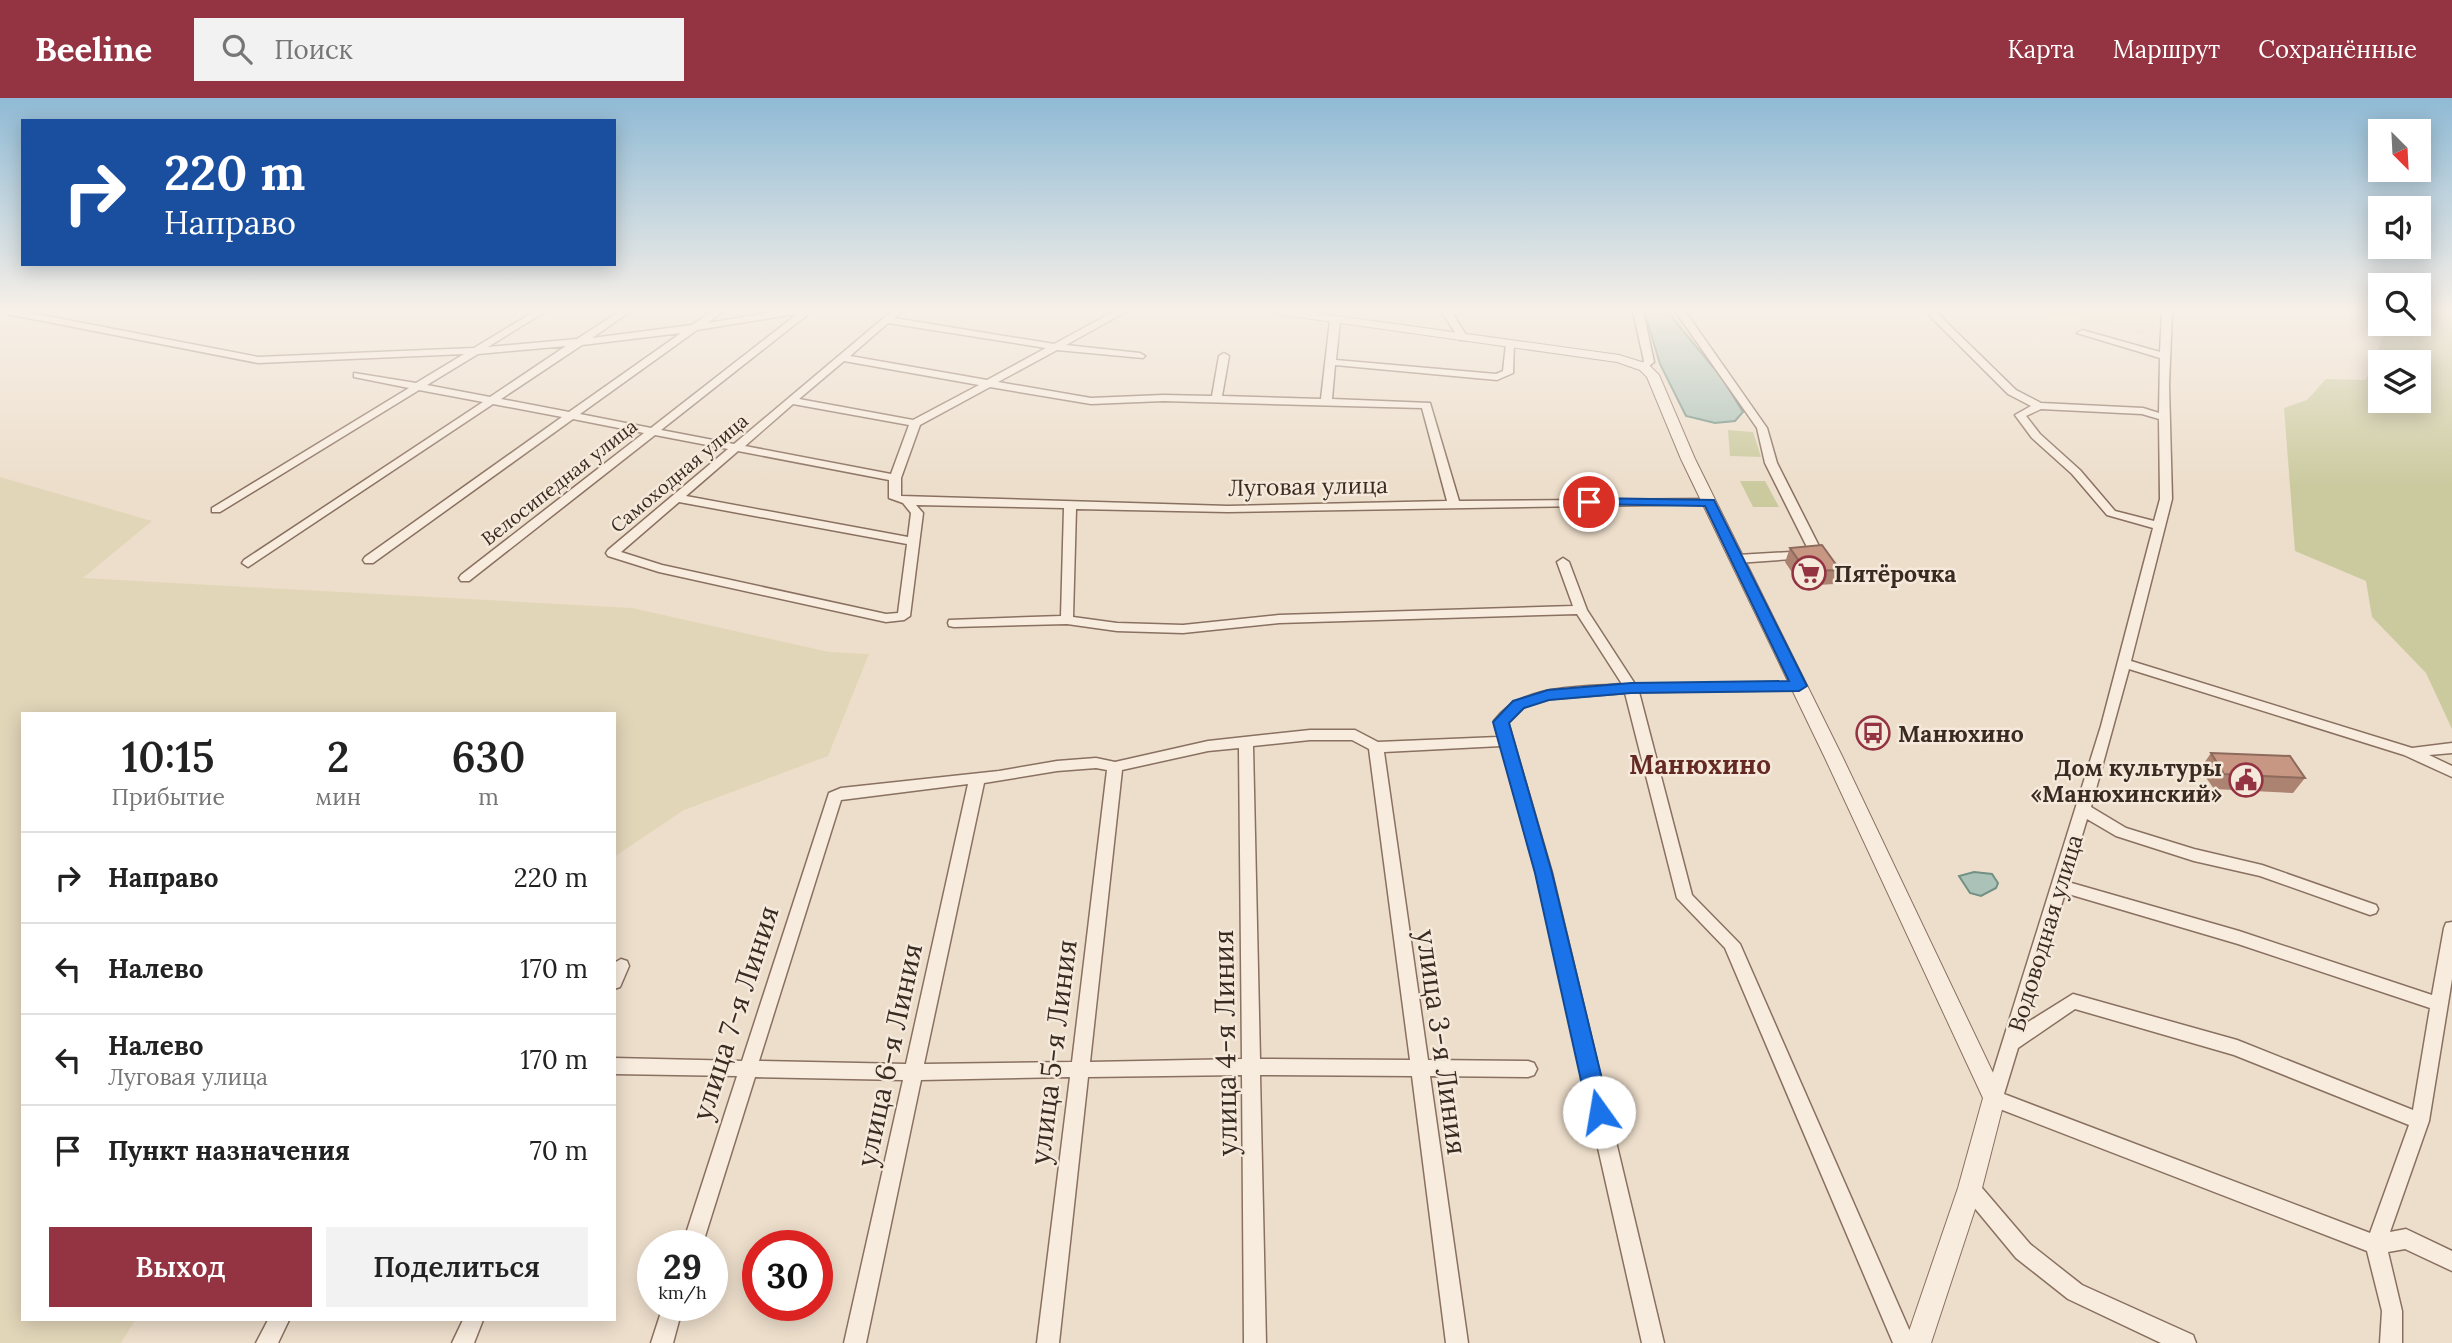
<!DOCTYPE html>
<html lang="ru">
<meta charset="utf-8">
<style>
body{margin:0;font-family:Lora,serif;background:#f2f2f2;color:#222;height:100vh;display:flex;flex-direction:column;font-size:26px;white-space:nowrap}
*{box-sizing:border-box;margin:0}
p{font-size:23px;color:#767676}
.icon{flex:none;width:38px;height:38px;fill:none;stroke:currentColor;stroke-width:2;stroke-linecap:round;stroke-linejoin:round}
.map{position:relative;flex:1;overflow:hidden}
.drawer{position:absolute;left:21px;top:614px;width:595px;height:609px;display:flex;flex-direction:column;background:#fff;border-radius:0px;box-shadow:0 4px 18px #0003}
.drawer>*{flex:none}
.guide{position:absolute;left:21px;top:21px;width:595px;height:147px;border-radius:0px;box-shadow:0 4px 18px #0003;background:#1a4fa0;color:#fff;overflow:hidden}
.needle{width:46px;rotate:156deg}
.buttons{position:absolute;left:2368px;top:21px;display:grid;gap:14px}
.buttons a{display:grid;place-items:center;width:63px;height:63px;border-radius:0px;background:#fff;box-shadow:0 4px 18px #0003;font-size:35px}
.speed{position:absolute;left:637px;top:1132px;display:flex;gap:14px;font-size:35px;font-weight:700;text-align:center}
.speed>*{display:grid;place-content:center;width:91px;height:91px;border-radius:50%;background:#fff;box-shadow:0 4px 18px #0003;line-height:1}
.speed small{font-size:18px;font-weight:400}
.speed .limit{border:10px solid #d22;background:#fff;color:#111}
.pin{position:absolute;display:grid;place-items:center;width:60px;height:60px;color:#fff;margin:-30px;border:4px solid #fff;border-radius:50%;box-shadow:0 2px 7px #0007}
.me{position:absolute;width:77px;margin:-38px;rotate:347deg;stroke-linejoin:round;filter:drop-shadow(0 0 5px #0008)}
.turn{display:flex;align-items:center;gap:24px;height:147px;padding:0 28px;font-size:32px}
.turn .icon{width:91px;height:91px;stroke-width:2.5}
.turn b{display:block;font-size:49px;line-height:60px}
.eta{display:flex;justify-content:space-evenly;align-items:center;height:119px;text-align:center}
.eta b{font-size:42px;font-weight:600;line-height:49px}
.primary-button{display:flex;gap:14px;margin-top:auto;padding:14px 28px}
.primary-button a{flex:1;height:80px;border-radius:0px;background:#943341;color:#fff;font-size:28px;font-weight:600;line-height:80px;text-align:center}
.primary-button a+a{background:#f2f2f2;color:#222}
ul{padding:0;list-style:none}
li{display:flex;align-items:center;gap:21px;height:91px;padding:0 28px;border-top:2px solid #e0e0e0}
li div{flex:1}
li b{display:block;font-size:26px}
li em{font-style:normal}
header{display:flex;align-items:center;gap:42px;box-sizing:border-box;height:98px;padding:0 35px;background:#943341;color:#fff}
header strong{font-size:33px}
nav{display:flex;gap:38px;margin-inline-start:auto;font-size:24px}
.search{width:490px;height:63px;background:#f2f2f2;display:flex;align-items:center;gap:18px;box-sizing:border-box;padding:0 24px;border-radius:0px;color:#767676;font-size:26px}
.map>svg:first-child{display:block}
.farmland{fill:#e2d6b9}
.green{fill:#cbca9f;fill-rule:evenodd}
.water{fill:#abc2b8;stroke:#729084;stroke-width:2}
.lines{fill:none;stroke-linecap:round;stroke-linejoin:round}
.minor-casing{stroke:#897060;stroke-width:3}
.tertiary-casing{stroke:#897060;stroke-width:2}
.minor{fill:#f8ecde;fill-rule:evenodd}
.tertiary{fill:#f8ecde;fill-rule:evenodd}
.wall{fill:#ac8271}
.building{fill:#c89783;stroke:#8c6a5c;stroke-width:2}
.route{fill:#1a73e8;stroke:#114b97;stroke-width:2}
.labels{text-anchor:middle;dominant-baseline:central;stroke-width:5;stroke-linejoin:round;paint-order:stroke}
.far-street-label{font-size:19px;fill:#3a2b22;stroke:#f4e9da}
.street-label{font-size:23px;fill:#3a2b22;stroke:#f4e9da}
.poi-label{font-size:23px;font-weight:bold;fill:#3a2b22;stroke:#f4e9da;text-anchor:start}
.quarter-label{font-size:26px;font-weight:bold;fill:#652924;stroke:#f4e9da}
.near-street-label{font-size:28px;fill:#3a2b22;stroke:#f4e9da}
</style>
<header>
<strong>Beeline</strong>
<div class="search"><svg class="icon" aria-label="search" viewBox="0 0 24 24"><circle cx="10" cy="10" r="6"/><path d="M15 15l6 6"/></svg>Поиск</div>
<nav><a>Карта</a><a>Маршрут</a><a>Сохранённые</a></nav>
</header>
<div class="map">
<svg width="2452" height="1245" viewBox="0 0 2452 1245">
<rect width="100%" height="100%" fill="#eddecb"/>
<g class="farmland">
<polygon points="2041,213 2153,213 2153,225 2142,237"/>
<polygon points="0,379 152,423 83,480 632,510 829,554 869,556 828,658 684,712 614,759 614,616 23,616 23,1222 135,1222 121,1245 0,1245"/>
</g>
<g class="green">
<path d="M2419 213H2452V631L2426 575 2372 519 2366 483 2295 453 2284 310 2307 302 2326 281 2366 282 2387 229 2385 226H2418ZM2418 264V303H2380V264Z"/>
<polygon points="1728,332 1753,334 1761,359 1730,358"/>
<polygon points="1740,383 1765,383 1779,409 1753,409"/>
</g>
<g class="water">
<polygon points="1644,213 1667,213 1722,280 1743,314 1735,323 1715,325 1686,318 1660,266"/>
<polygon points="1974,774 1992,776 1998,785 1996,790 1981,798 1970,795 1959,778"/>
</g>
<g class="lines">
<defs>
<g id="minor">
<path d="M2 213H21L258 259 474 250 535 213H546L488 249 577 241 620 213H631L592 240 692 227 712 213H723L708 225 779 213H800L795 216 697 232 580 316 651 330 801 213H812L661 332 734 346 892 213H902L894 220 1054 246 1115 213H1127L1066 247 1140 255 1145 258 1143 260 1057 252 998 284 1091 300 1163 297 1212 298 1219 258 1224 255 1229 258 1222 298 1321 301 1330 222 1335 219 1340 222 1336 262 1496 276 1503 273 1506 246 1514 244 1513 275 1497 282 1335 267 1332 301 1430 305 1459 403 1709 401 1713 402V406L1228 414 1076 411 1073 519 1117 525 1183 527 1279 517 1573 508 1557 464 1563 460 1569 464 1587 512 1635 586 1804 585 1806 588 1804 591 1799 592 1639 594 1692 797 1740 846 1915 1245H1893L1725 850 1677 800 1625 595 1549 601 1524 609 1508 624 1552 775 1664 1245H1642L1536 775 1501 648 1384 654 1428 962 1528 963 1534 965 1537 971 1534 977 1528 979 1430 978 1468 1245H1446L1412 978 1260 977 1266 1245H1244L1242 977 1088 979 1059 1245H1037L1070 979 921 982 866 1245H844L903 982 755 979 702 1148H682L737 978 614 976V960L742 963 829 695 841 690 999 673 1057 663 1096 660 1115 664 1208 643 1310 632H1355L1378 644 1498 639 1494 623C1522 585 1579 590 1622 586L1577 516 1279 525 1183 535 1117 533 1067 526 954 529 949 528 948 525 949 522 1061 518 1064 410 916 407 923 415 910 518 904 522 886 524 659 474 608 458 606 455 608 452 728 351 655 337 469 483H461L459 480 461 477 644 335 573 321 373 465H365L363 462 365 459 562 319 493 306 248 469 242 465 244 462 483 304 419 292 220 414H212V410L409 290 354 279V275L416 285 464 256 258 265 7 216ZM888 225 1046 250 987 282 850 258ZM681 235 569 314 501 301 582 247ZM566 248 490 299 427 287 478 256ZM844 263 979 287 913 322 799 301ZM990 289 1091 306 1163 303 1422 310 1447 403 1228 408 901 398V380L920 327ZM793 306 909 327 891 376 745 348ZM738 353 889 382V400L903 405 911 415 908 439 686 398ZM679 404 907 446 898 515 886 516 662 467 621 454ZM1310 642H1352L1369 651 1410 962 1260 961 1253 648ZM1239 650 1242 961 1090 964 1122 672 1208 653ZM1096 670 1107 672 1072 964 924 966 984 685 1057 673ZM968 686 906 966 759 963 841 702Z"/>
<polygon points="1441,213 1451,213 1468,240 1466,242 1460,242"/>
<polygon points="1633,213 1643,213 1654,264 1644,272 1639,269 1644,263"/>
<polygon points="1675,213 1685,213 1767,330 1777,365 1823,456 1821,459 1737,465 1731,461 1737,457 1809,453 1765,365 1757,330"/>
<path d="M1925 213H1935L2016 292 2041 305 2143 310 2159 315 2160 260 2077 235 2082 232 2160 254 2162 213H2172L2169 287 2172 401 2131 563 2412 650 2452 645V655L2429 657 2452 668V679L2404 657 2129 571 2091 709 2126 730 2194 751 2262 767 2376 807 2378 811 2376 815 2370 817 2260 778 2194 763 2116 738 2087 721 2068 784 2239 833 2432 897 2444 830 2446 825 2452 824V881L2429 1023 2390 1134 2406 1131 2452 1153V1173L2405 1151 2388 1154 2402 1213V1245H2380L2382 1213 2367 1153 1987 1006 1985 1000 2101 628 2153 430 2107 417 2072 376 2032 340 2015 317 2031 308 2008 296ZM2041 311 2142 316 2159 321 2160 401 2154 423 2115 413 2080 372 2040 336 2026 318ZM2065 795 2238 846 2430 910 2413 1012 2237 942 2073 896 2025 926ZM2075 911 2234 957 2409 1027 2370 1135 2004 996 2018 950Z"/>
<polygon points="621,861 627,863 629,868 620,889 614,891 614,865"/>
<polygon points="1970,1081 1977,1084 2030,1146 2082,1187 2193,1237 2196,1245 2161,1245 2068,1201 2016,1160 1963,1096 1960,1090 1963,1084"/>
<polygon points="663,1208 683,1208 673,1245 651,1245"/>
<polygon points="268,1222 289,1222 278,1245 256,1245"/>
<polygon points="463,1222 483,1222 474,1245 452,1245"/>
</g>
<polygon id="tertiary" points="1271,213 1301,213 1619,257 1648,266 1659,277 1695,361 1843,660 2005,1000 1982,1090 1931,1245 1905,1245 1958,1090 1983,1000 1825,660 1681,361 1647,279 1640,272 1617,264 1277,216"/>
</defs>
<use href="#minor" class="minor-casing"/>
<use href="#tertiary" class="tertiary-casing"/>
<use href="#minor" class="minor"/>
<use href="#tertiary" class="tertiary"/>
</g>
<g class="wall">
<polygon points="1790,450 1840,472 1835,486 1801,488 1785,464"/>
<polygon points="2211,655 2305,680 2293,695 2214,691 2200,671"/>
</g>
<g class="building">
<polygon points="1822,447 1840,472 1806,473 1790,450"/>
<polygon points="2211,655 2290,658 2305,680 2224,676"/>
</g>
<linearGradient id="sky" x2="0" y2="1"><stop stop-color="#8fbad5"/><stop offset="0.55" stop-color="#f7f0e8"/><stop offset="1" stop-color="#f7f0e8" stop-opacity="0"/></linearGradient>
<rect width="2452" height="387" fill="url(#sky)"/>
<polygon class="route" points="1589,400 1714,402 1807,588 1799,593 1631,595 1549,602 1524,610 1509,625 1552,775 1610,1014 1606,1021 1599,1024 1592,1021 1588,1014 1535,775 1493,624 1513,603 1548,592 1631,585 1789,583 1705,408 1584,406 1584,401"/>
<defs>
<symbol id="supermarket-ring" viewBox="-11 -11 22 22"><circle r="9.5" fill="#f4e9da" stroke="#943341" stroke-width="1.5"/><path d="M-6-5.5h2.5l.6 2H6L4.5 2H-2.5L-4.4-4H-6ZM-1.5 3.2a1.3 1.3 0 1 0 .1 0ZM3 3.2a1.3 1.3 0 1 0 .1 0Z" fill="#943341"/></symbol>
<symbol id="bus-ring" viewBox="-11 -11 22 22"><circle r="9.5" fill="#f4e9da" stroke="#943341" stroke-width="1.5"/><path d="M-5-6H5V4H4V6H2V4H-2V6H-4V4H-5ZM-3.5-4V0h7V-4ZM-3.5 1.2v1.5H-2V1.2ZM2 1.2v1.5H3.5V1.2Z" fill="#943341"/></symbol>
<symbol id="civic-ring" viewBox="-11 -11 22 22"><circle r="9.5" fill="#f4e9da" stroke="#943341" stroke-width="1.5"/><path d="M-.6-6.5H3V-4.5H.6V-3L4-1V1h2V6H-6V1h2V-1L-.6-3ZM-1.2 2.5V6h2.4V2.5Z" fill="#943341"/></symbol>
</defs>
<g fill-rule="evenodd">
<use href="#supermarket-ring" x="1790" y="456" width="38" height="38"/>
<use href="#bus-ring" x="1854" y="616" width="38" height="38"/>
<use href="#civic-ring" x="2227" y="663" width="38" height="38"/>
</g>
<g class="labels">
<g class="far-street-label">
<text transform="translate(679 375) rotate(-40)">Самоходная улица</text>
<text transform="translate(559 384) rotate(-38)">Велосипедная улица</text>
</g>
<g class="street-label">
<text transform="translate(1308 388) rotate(-1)">Луговая улица</text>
<text transform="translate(2045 835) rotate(-73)">Водоводная улица</text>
</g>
<g class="poi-label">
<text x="1834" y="475">Пятёрочка</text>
<text x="1898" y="635">Манюхино</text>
<text x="2222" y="669" text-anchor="end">Дом культуры<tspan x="2222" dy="26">«Манюхинский»</tspan></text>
</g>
<g class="quarter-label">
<text x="1700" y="666">Манюхино</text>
</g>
<g class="near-street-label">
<text transform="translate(735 915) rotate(-72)">улица 7-я Линия</text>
<text transform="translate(1442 944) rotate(82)">улица 3-я Линия</text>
<text transform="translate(1225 945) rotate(-91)">улица 4-я Линия</text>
<text transform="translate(1053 954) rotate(-83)">улица 5-я Линия</text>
<text transform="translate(889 957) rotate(-78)">улица 6-я Линия</text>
</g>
</g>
</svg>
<div class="buttons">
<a><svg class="needle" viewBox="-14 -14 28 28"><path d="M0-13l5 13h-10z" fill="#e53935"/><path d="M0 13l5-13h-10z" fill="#767676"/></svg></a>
<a><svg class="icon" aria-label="sound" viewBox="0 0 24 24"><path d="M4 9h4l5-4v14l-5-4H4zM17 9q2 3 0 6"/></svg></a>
<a><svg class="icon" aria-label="search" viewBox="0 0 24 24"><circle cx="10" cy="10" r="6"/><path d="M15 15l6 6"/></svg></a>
<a><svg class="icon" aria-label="layers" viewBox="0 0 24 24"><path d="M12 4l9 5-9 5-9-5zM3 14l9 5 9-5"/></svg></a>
</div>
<div class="speed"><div>29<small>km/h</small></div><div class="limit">30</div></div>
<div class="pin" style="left:1589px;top:404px;background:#d93025"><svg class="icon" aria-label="arrive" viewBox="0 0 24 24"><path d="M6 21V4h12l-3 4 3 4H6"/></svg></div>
<svg class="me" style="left:1599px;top:1014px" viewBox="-20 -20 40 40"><circle r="19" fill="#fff"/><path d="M0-13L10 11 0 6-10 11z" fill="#1a73e8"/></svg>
<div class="guide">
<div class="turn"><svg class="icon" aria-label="right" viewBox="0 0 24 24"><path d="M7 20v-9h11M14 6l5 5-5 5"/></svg><div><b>220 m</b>Направо</div></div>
</div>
<section class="drawer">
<div class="eta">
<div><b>10:15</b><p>Прибытие</p></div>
<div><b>2</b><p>мин</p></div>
<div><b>630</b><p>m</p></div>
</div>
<ul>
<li><svg class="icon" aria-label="right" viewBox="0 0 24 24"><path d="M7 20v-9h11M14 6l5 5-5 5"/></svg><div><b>Направо</b></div><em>220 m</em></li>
<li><svg class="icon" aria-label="left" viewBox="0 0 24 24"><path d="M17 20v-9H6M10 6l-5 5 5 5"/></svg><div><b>Налево</b></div><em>170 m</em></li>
<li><svg class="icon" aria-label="left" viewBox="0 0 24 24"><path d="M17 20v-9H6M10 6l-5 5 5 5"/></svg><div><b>Налево</b><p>Луговая улица</p></div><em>170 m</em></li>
<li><svg class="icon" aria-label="arrive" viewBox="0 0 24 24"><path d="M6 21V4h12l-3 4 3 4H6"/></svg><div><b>Пункт назначения</b></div><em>70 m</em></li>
</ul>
<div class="primary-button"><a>Выход</a><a>Поделиться</a></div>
</section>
</div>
